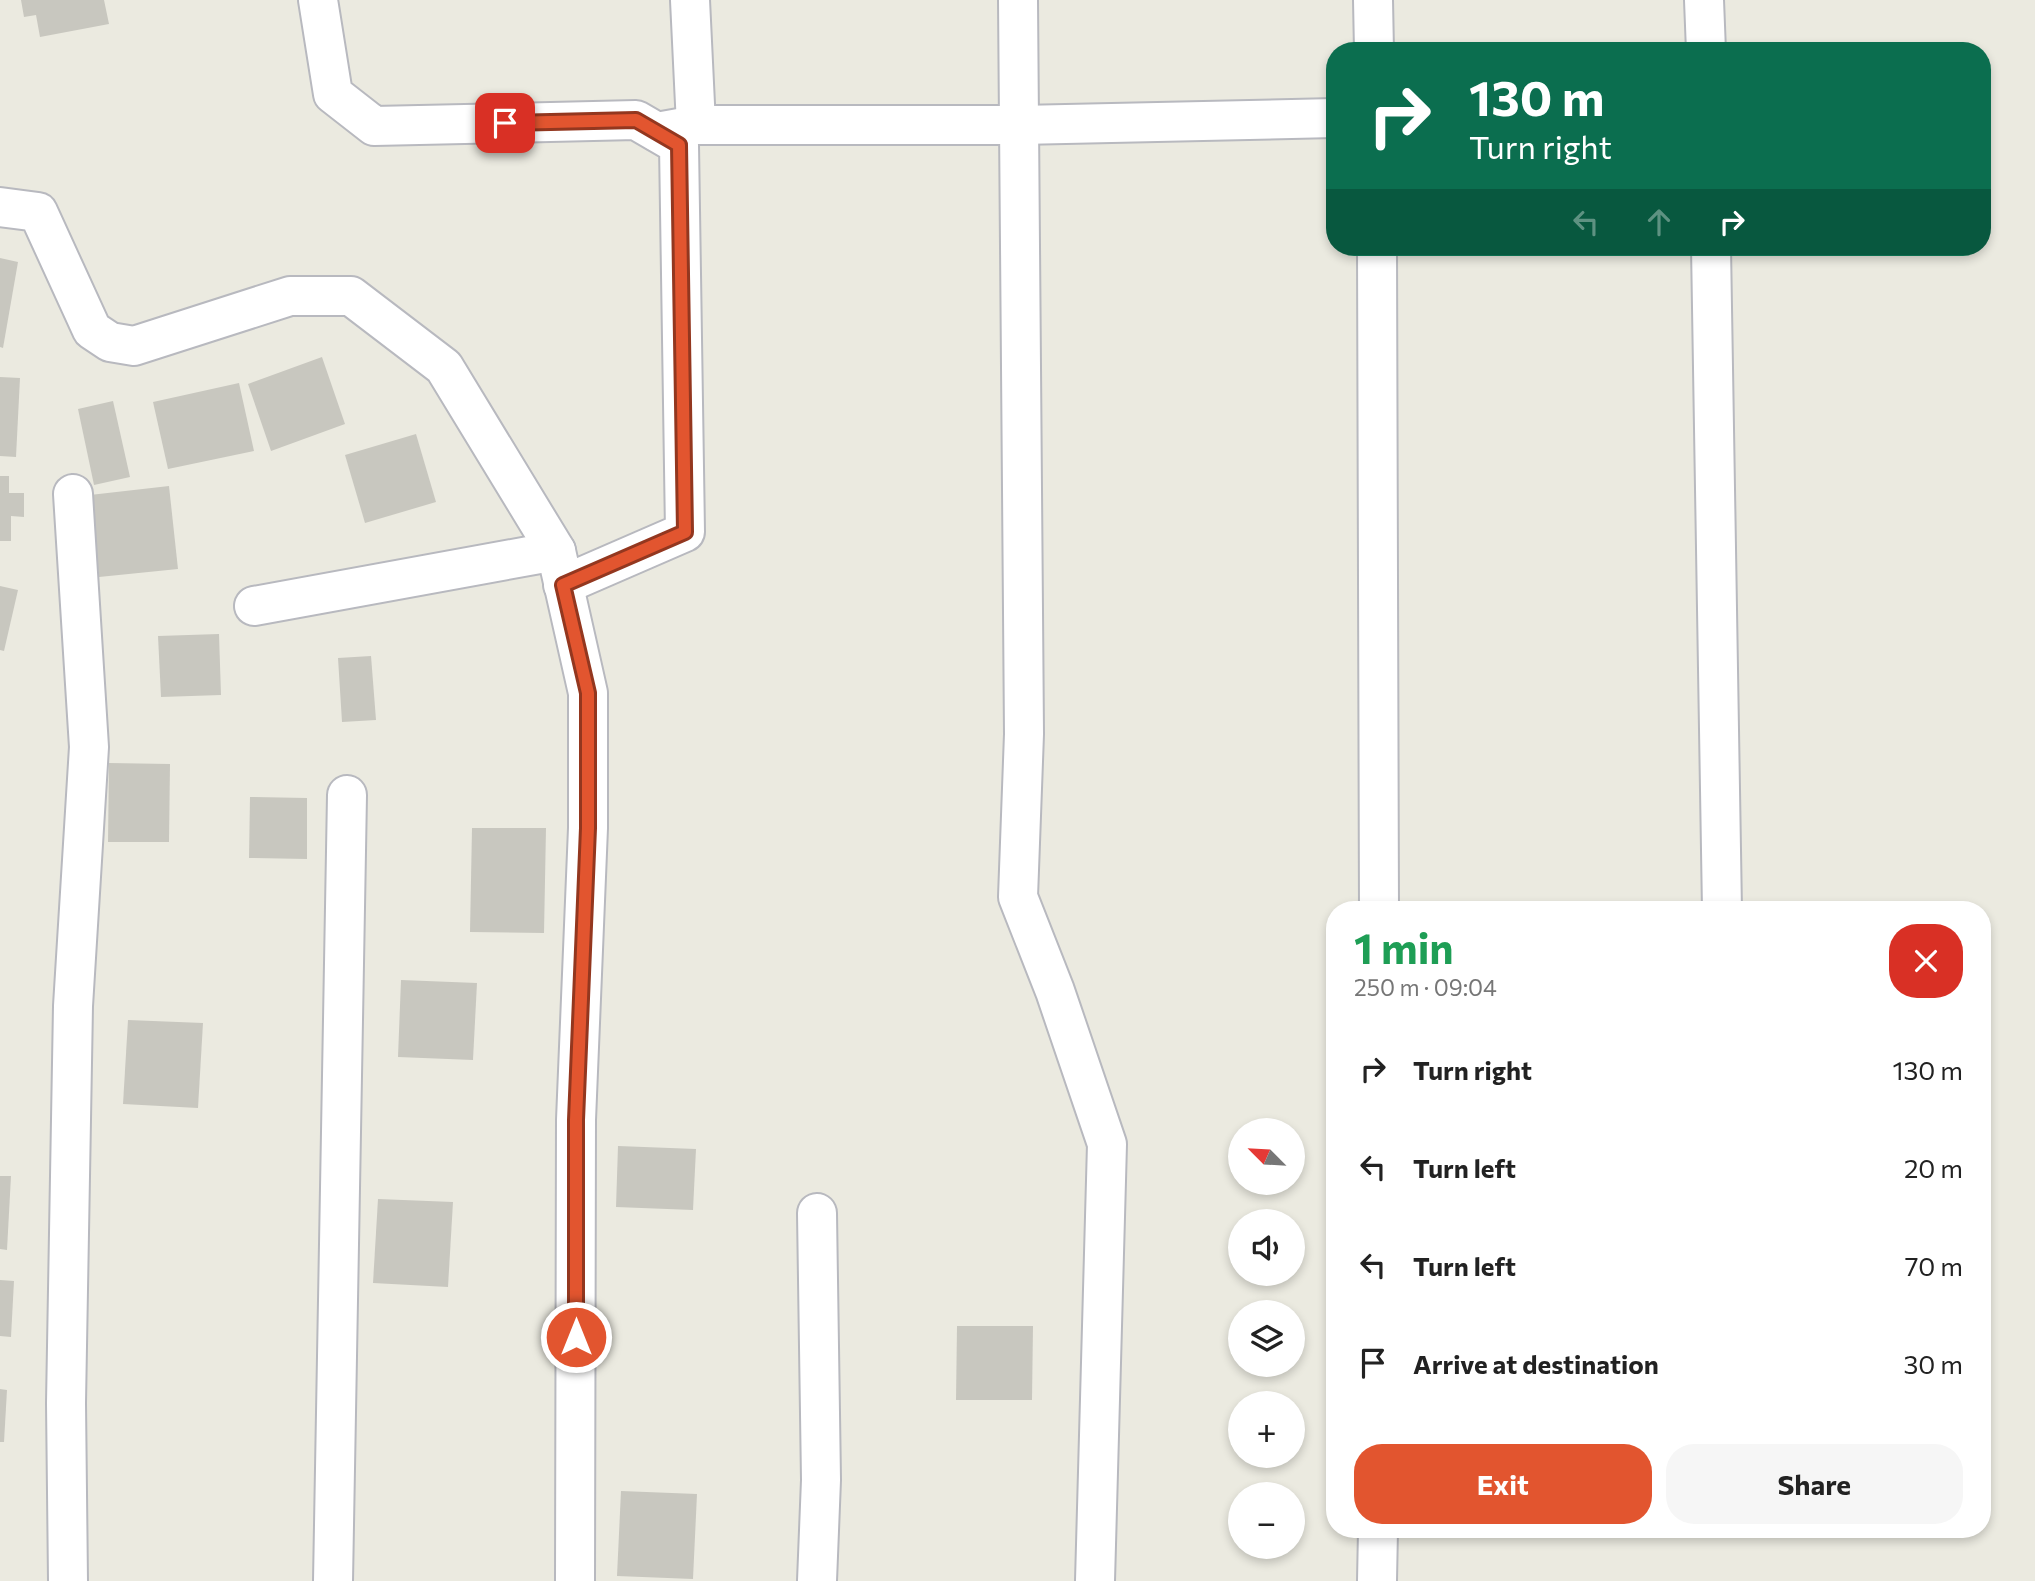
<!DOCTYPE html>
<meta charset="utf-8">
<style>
body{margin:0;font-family:Commissioner,sans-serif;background:#f6f6f6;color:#222;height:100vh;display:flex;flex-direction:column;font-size:26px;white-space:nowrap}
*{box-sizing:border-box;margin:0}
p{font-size:23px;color:#767676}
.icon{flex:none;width:38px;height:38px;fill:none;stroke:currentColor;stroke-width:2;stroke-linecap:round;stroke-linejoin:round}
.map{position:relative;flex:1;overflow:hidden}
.drawer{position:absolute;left:1326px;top:901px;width:665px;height:637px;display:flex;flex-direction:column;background:#fff;border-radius:28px;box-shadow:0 4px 10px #0003}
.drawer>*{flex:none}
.hud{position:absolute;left:1326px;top:42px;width:665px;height:214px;border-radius:28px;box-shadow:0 4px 10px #0003;background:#0b6e4f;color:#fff;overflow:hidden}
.needle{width:46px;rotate:294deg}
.controls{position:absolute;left:1228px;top:1118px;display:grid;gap:14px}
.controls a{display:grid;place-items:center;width:77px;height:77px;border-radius:50%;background:#fff;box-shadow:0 4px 10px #0003;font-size:35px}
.pin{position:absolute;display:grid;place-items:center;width:60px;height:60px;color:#fff;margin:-30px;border-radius:14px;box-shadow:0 4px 10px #0006}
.me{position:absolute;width:77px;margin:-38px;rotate:0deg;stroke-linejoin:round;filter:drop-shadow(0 0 5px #0008)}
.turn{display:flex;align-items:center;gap:24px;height:147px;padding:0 28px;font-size:32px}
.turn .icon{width:91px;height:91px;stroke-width:2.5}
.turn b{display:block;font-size:49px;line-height:60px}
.lanes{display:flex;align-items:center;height:66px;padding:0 28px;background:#0003;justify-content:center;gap:35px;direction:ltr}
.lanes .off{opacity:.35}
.round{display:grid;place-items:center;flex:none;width:74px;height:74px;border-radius:28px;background:#f6f6f6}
.summary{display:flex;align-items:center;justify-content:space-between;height:119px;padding:0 28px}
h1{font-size:42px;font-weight:700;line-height:52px;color:#1e9e55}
.action{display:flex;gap:14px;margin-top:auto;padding:14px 28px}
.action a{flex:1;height:80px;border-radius:28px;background:#e2552f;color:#fff;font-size:28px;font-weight:700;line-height:80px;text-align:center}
.action a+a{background:#f6f6f6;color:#222}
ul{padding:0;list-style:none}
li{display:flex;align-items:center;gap:21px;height:98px;padding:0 28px}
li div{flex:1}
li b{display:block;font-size:26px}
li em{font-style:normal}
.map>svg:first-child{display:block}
.building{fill:#c8c7bf}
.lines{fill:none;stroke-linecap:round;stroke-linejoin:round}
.minor-casing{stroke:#b8b9bf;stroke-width:42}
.minor{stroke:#fff;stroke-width:38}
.route-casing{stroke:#93371f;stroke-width:18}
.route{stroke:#e2552f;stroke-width:12}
</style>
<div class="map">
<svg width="2035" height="1581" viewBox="0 0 2035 1581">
<rect width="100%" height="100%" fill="#ebeae0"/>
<g class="building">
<polygon points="21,0 104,0 109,24 40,37 36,15 24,17"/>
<polygon points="0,258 18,262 3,348 0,347"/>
<polygon points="322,357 345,424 271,451 248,384"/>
<polygon points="0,377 20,378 16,457 0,456"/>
<polygon points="239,383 254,451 168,469 153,402"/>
<polygon points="113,401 130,477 94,485 78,409"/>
<polygon points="416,434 436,502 365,523 345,455"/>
<polygon points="0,476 9,476 9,493 24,493 24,517 11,516 11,541 0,541"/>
<polygon points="169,486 178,569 99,577 90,495"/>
<polygon points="0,586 18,590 4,651 0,650"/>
<polygon points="219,634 221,695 161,697 158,636"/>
<polygon points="371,656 376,720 342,722 338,658"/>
<polygon points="109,763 170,764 169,842 108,842"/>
<polygon points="250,797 307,798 307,859 249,858"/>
<polygon points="472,828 546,828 544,933 470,932"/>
<polygon points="401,980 477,983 473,1060 398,1057"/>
<polygon points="128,1020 203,1023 198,1108 123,1104"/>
<polygon points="618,1146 696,1149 693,1210 616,1207"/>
<polygon points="0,1176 11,1176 7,1250 0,1249"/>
<polygon points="378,1199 453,1202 448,1287 373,1283"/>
<polygon points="0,1280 14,1281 11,1337 0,1336"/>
<polygon points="957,1326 1033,1326 1032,1400 956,1400"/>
<polygon points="0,1389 7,1390 4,1442 0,1442"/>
<polygon points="621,1491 697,1494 693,1579 617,1576"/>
</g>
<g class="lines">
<defs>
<g id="minor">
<polyline points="318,0 333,94 374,126 636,120 679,145 685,532 563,585"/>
<polyline points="690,0 696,125"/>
<polyline points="1018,0 1024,734 1018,897 1055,991 1107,1144 1095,1581"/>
<polyline points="1373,0 1374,51"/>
<polyline points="1704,0 1706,51"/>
<polyline points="657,132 696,125 1020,125 1335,118"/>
<polyline points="0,207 38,212 92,330 110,342 134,346 290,296 351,296 444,367 556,551 588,693 588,828 576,1120 575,1581"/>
<polyline points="1377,247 1379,910"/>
<polyline points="1711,247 1722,910"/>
<polyline points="254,606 556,551"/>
<polyline points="68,1581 66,1403 73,1006 89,747 73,494"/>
<polyline points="333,1581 347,795"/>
<polyline points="817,1581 821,1480 817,1213"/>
<polyline points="1377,1581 1378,1530"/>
</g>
</defs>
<use href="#minor" class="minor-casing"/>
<use href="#minor" class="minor"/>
</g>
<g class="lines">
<defs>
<polyline id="route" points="505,123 636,120 679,145 685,532 563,585 588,693 588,828 576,1120 576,1337"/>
</defs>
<use href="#route" class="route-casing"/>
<use href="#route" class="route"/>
</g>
</svg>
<div class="controls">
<a><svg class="needle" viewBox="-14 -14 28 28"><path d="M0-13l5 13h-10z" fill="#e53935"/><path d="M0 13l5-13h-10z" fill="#767676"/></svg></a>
<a><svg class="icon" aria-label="sound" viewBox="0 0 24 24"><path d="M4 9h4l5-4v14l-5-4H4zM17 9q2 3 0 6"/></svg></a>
<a><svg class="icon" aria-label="layers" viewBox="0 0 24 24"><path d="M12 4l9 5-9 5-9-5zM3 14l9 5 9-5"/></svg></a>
<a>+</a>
<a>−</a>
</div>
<div class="pin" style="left:505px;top:123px;background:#d93025"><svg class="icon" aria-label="arrive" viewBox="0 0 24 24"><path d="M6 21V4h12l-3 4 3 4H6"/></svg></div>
<svg class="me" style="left:576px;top:1337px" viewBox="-20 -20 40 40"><circle r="17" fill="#e2552f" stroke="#fff" stroke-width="3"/><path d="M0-11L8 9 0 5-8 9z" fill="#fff"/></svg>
<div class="hud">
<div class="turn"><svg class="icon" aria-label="right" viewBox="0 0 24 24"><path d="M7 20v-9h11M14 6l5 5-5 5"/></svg><div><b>130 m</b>Turn right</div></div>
<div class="lanes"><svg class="icon off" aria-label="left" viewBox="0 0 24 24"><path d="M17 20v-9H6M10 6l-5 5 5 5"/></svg><svg class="icon off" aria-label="ahead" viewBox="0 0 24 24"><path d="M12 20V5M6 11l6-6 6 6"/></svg><svg class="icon" aria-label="right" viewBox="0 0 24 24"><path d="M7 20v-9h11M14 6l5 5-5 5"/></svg></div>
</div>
<section class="drawer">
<div class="summary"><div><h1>1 min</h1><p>250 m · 09:04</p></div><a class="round" style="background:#d93025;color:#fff"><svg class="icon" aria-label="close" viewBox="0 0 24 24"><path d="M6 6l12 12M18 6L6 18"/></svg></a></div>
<ul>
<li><svg class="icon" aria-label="right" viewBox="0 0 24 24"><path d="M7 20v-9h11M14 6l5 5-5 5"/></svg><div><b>Turn right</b></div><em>130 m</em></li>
<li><svg class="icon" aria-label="left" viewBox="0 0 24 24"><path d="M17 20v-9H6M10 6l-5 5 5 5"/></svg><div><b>Turn left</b></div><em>20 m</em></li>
<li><svg class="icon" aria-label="left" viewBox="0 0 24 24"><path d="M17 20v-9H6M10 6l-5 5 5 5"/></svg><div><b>Turn left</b></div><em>70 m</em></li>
<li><svg class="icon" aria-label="arrive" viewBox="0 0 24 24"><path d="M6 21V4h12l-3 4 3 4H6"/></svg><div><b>Arrive at destination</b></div><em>30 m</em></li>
</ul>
<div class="action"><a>Exit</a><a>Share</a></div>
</section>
</div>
